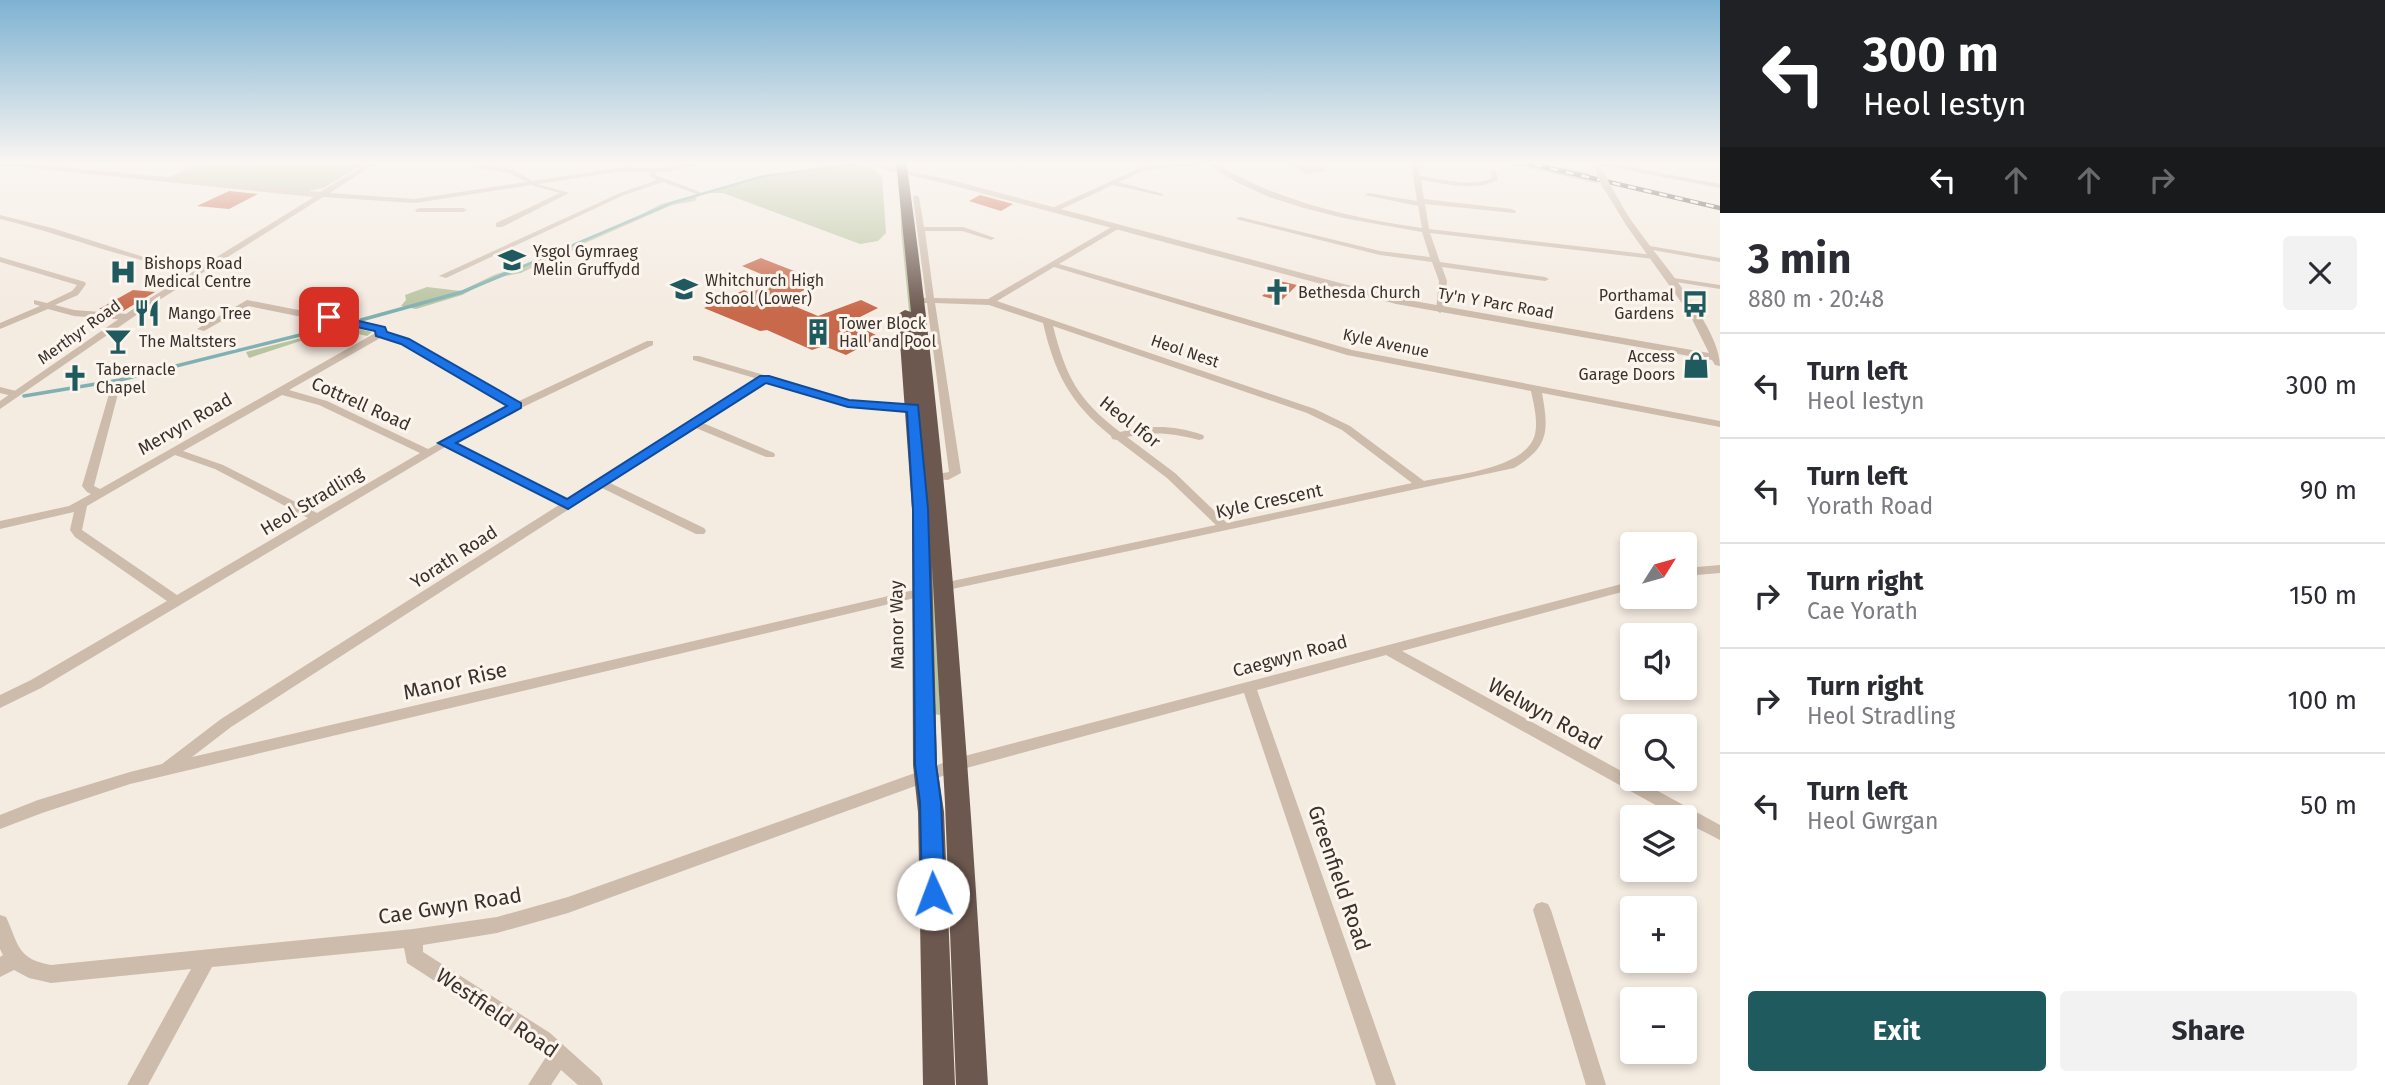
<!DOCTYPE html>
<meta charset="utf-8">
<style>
body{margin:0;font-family:"Fira Sans",sans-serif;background:#f2f2f3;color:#2b2b33;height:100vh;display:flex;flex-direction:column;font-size:26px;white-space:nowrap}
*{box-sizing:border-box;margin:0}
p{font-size:23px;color:#7c7c81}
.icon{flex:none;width:38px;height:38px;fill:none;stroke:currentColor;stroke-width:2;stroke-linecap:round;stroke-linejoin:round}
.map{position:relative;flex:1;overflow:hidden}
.side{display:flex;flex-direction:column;background:#fff;width:665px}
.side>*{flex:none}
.top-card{background:#202124;color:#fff;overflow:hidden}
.needle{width:46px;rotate:53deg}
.buttons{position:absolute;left:1620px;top:532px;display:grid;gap:14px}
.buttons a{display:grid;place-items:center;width:77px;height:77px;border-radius:7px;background:#fff;box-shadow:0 4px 10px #0003;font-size:35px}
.pin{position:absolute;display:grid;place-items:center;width:60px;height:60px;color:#fff;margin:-30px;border-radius:14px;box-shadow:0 4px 10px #0006}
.me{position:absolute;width:77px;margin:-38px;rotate:358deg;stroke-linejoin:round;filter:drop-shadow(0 0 5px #0008)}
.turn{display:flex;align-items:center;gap:24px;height:147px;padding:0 28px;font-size:32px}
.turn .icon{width:91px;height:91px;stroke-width:2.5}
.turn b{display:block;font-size:49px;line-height:60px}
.lanes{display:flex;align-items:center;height:66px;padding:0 28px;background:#0003;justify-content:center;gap:35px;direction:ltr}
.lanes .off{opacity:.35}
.round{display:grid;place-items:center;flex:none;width:74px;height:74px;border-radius:7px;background:#f2f2f3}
.summary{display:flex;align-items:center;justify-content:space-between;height:119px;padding:0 28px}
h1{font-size:42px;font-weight:700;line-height:52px}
.action{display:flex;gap:14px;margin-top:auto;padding:14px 28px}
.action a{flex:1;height:80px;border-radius:7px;background:#1f5a5e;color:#fff;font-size:28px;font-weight:700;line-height:80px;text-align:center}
.action a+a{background:#f2f2f3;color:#2b2b33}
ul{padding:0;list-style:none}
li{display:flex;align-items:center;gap:21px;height:105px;padding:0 28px;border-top:2px solid #e1e1e2}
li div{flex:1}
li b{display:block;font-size:26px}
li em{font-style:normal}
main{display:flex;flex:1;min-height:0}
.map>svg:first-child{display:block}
.green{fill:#b8c4a0}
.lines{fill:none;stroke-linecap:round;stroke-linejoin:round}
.stream-far1{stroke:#7fb0b2;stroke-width:2.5}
.stream{stroke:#7fb0b2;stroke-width:3.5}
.building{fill:#c8694b}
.minor{fill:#cdbbac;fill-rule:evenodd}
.tertiary{fill:#cdbbac;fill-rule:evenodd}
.trunk{fill:#6c584f;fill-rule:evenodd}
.rail-casing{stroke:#3b302b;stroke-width:4.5}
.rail{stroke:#fbf5ee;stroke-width:2.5;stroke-dasharray:8;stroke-linecap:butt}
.tertiary-bridge{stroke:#cdbbac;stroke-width:8}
.route{fill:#1a73e8;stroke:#114b97;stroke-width:2}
.labels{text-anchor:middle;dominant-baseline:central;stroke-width:6;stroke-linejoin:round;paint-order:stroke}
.far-poi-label{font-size:16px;fill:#3b302b;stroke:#fbf5ee;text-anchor:start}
.far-street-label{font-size:16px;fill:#3b302b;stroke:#fbf5ee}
.street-label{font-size:18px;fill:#3b302b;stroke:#fbf5ee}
.near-street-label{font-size:21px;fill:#3b302b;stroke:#fbf5ee}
</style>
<main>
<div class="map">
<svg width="1720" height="1085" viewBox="0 0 1720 1085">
<rect width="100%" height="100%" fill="#f4ebe1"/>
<g class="green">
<polygon points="214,161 369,161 323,188 308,191 173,178"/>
<polygon points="1497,161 1515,161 1559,171 1523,161 1588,172 1592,177 1574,174 1593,179 1599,184"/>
<polygon points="856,164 872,168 882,176 886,233 878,241 860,244 723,193 704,193 764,175"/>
<polygon points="900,178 935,582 940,715 933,714 918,401 901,230"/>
<polygon points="690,197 697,197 695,201 672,205 585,243 577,250 562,253 521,273 495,278 462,295 416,309 401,306 406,300 405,295 427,287 461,291 494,275 524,265 628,222 661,204"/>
<polygon points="351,327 372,332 367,336 337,329 249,358 246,352 341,328"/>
</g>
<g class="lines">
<polyline class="stream-far1" points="512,271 674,202 764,176 858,164"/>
<g class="stream">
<polyline points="361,320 462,292 517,269"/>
<polyline points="24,396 120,380 340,325"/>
</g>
</g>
<g class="building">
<polygon points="229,191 258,194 229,209 197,206"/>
<polygon points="980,195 1013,204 1001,211 969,201"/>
<polygon points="761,258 807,276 802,278 817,284 782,301 818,316 861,300 878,308 850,322 880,337 846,355 824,346 812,350 767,330 760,331 704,308 744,290 750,293 778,281 742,266"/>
<polygon points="1280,281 1297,285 1281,301 1262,296"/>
<polygon points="133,290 155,292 123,311 99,309"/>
</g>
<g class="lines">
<g class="minor">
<polygon points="206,161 214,161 167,181 162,180"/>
<polygon points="621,161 627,161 632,170 628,170"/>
<path d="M1205 161H1228L1225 163 1215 164C1279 201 1349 218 1422 228L1418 206 1365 195 1368 193 1417 201 1411 161H1417L1420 176C1443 179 1471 188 1492 178L1490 172 1493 170 1496 172 1498 180C1474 192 1446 184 1421 180L1424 199 1512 209 1516 211 1515 213 1425 204 1429 229 1654 255 1658 257 1654 259 1430 233 1440 262 1545 277 1549 279 1545 281 1442 267 1447 281 1444 310 1440 313 1436 310 1439 281 1432 262 1380 255 1236 219 1240 217 1380 251 1430 257 1422 232 1343 218 1304 208 1269 197 1236 182 1207 164 1145 170 1119 182 1163 194V196L1113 185 1055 212 1048 210 1142 167Z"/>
<path d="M1285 161C1293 160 1296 165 1303 166 1314 168 1319 164 1328 171L1307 174Z"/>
<polygon points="1597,161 1720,184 1720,188 1595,164 1594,163"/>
<polygon points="479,165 513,170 538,184 569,193 502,227 496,227 496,223 560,193 534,186 509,173 477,168 476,167"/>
<polygon points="651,170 655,170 656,175 702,193 697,194 663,182 624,195 446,278 439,276 620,193 657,180 650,176"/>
<path d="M916 195 919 197 924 227H963L995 238 991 240 962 231H925L934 298 988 299 1115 225 1119 227 1118 229 1059 264 1352 350 1720 421V427L1542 393C1549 431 1549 447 1514 468L943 591 938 590 937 587 943 583 1216 525 1167 478 1117 440 1112 439 1111 436C1070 403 1055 374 1043 323L989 305 935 303 961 473 948 480 932 479 930 477 932 475 949 472 927 303H916L912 300 916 297 926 298 913 197ZM1054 267 1347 355 1531 391C1534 405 1538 421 1535 434 1527 469 1453 475 1424 481L1350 426 1315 409 997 301ZM1053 326 1307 413 1342 430 1412 483 1227 523 1175 473 1127 437C1153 431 1173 433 1199 440L1203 439 1204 437 1203 435C1174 425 1149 425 1120 432 1078 400 1066 377 1053 326Z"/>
<polygon points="419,208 463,208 467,210 463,212 416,212 415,210"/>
<path d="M0 215 52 228 150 259 203 270 199 272C130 262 67 235 0 219Z"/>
<polygon points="1644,245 1720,258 1720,262 1647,249 1643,247"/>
<polygon points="0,257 85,282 86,284 78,295 55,305 74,310 127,314 131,317 127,320 74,316 48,309 0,329 0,323 40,306 34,304 34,300 47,303 72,291 77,285 0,262"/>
<polygon points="1667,277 1720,285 1720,289 1670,281 1667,281"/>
<path d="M247 300 380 326 385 329 386 333 408 339 517 402 647 341H653V345L521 408 453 443 567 500 758 379 693 360V356H699L849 400 913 405 918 408 913 411 848 406 767 382 703 423 774 453 775 455 774 457H766L696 428 610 483 704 528 706 531 704 534H696L602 488 231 727 192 757 923 588 930 592 923 596 130 784 42 813 0 829V815L38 800 130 772 162 764 221 719 559 505 445 447 41 688 0 708V695L31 680 167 601 75 537 70 530 74 512 0 529V521L69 506 91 494 87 492 82 486 112 384 115 383 120 386 94 486 100 489 377 332 248 306 204 331 197 329ZM382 337 402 343 509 406 428 449 327 401 289 390ZM282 395 319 405 420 453 317 513 223 465 183 451ZM175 455 215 469 308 518 177 595 82 530 87 506Z"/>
<polygon points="0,387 20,392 21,394 16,397 0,393"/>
<polygon points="1720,565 1720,573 1685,576 1685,568"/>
<path d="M1633 581V589L1402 651 1720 825V840L1685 822V817H1677L1386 655 1257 690 1396 1085H1376L1244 693 959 770 568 913 497 933 423 945V952L550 1033 600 1078 603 1085H578L561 1070 551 1085H528L546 1057 536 1047 407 963 404 948 212 967 148 1085H127L191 969 51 983 29 978 14 970 0 977V957L3 955 0 949V915L6 917C19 945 17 959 51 965L413 929 497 917 568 897 957 758Z"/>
<polygon points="1542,902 1548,904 1551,910 1606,1085 1586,1085 1533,910 1536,904"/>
</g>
<g class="tertiary">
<polygon points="0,161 320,192 372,161 379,161 330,193 415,199 616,168 667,168 697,161 708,161 667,172 616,172 415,203 323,197 145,309 0,409 0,401 139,305 314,197 0,165"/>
<path d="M849 161H861L951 180 1397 298 1709 353 1689 313 1626 225 1603 187 1607 185H1610C1619 199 1626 214 1636 227 1659 260 1720 327 1720 366L1715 365 1712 360 1396 304 947 184Z"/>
<polygon points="1593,161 1600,161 1605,179 1598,177"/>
</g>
<path class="trunk" d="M896 161H906L909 182C950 482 970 784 988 1085H956L945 803 932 565 937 765 944 812 955 1085H923L918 812 913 765 912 509 898 314 905 310 911 312Z"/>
<defs>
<polyline id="rail" points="1519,161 1720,208"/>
</defs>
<use href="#rail" class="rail-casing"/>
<use href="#rail" class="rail"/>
<polyline class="tertiary-bridge" points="1602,177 1607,187"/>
</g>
<linearGradient id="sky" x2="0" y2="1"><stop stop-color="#7eb2d2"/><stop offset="0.52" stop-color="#faf6f2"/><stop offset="1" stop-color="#faf6f2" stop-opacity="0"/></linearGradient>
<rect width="1720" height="312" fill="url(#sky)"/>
<polygon class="route" points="329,314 385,327 387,332 409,339 521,403 521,408 456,443 567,499 760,376 769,376 849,400 918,405 928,509 936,765 941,802 945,894 942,902 933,905 925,902 922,894 920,802 915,765 913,509 907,412 848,407 766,383 568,509 438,443 507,406 401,344 376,336 375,331 325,320 323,317"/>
<defs>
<symbol id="school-bare" viewBox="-9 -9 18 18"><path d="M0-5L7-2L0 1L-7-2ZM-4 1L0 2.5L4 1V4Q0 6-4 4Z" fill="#1f5a5e" stroke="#fbf5ee" stroke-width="2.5" paint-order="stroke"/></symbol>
<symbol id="hospital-bare" viewBox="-9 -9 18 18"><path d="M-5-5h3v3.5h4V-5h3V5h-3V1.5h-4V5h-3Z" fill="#1f5a5e" stroke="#fbf5ee" stroke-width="2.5" paint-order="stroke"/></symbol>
<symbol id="church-bare" viewBox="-9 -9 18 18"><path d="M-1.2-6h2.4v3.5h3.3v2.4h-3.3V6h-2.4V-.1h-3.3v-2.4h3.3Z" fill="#1f5a5e" stroke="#fbf5ee" stroke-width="2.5" paint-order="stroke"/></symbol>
<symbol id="bus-bare" viewBox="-9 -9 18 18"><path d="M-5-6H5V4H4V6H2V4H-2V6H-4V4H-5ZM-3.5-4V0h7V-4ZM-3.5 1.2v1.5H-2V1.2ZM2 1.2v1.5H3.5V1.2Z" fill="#1f5a5e" stroke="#fbf5ee" stroke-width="2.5" paint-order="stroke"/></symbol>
<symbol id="restaurant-bare" viewBox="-9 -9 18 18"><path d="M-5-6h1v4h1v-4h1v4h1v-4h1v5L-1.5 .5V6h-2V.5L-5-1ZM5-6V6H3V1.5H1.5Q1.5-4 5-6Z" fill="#1f5a5e" stroke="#fbf5ee" stroke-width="2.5" paint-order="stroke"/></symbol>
<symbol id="building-bare" viewBox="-9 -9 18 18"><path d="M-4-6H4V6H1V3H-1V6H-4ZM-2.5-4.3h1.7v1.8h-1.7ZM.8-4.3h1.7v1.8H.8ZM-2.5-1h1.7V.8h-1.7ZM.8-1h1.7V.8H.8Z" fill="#1f5a5e" stroke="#fbf5ee" stroke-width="2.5" paint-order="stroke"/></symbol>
<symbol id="bar-bare" viewBox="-9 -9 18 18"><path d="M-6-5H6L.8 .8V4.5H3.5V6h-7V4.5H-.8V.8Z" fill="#1f5a5e" stroke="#fbf5ee" stroke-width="2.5" paint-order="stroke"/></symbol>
<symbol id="shop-bare" viewBox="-9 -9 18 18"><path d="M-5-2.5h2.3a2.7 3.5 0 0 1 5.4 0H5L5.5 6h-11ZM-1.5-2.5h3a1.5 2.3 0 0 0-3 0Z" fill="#1f5a5e" stroke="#fbf5ee" stroke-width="2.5" paint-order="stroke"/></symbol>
</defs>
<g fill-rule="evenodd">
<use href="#school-bare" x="493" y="241" width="38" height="38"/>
<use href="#hospital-bare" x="104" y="253" width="38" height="38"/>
<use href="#school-bare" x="665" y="270" width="38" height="38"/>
<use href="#church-bare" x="1258" y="273" width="38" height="38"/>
<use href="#bus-bare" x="1676" y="285" width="38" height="38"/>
<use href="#restaurant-bare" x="128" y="294" width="38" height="38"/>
<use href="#building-bare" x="799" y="313" width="38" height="38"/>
<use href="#bar-bare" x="99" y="322" width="38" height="38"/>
<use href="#shop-bare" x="1677" y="346" width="38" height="38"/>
<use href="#church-bare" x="56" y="359" width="38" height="38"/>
</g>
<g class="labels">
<g class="far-poi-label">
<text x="533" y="251">Ysgol Gymraeg<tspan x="533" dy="18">Melin Gruffydd</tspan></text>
<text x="144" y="263">Bishops Road<tspan x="144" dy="18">Medical Centre</tspan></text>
<text x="705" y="280">Whitchurch High<tspan x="705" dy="18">School (Lower)</tspan></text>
<text x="1298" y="292">Bethesda Church</text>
<text x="1674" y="295" text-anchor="end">Porthamal<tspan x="1674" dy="18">Gardens</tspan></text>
<text x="168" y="313">Mango Tree</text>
<text x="839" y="323">Tower Block<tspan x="839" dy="18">Hall and Pool</tspan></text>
<text x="139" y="341">The Maltsters</text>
<text x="1675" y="356" text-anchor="end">Access<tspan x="1675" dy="18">Garage Doors</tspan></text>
<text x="96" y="369">Tabernacle<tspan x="96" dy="18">Chapel</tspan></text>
</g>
<g class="far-street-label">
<text transform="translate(1496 303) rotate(10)">Ty'n Y Parc Road</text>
<text transform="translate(79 332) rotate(-36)">Merthyr Road</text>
<text transform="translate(1386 343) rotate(12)">Kyle Avenue</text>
<text transform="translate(1185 351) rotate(19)">Heol Nest</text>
</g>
<g class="street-label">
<text transform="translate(361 404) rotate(24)">Cottrell Road</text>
<text transform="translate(1130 422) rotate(38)">Heol Ifor</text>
<text transform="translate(185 424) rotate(-30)">Mervyn Road</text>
<text transform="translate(312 501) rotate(-31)">Heol Stradling</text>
<text transform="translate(1269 501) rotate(-12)">Kyle Crescent</text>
<text transform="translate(454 557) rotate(-33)">Yorath Road</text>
<text transform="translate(897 625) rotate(-91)">Manor Way</text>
<text transform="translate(1290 656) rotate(-15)">Caegwyn Road</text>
</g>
<g class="near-street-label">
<text transform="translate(455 681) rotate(-13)">Manor Rise</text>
<text transform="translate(1545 714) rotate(29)">Welwyn Road</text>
<text transform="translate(1339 878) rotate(71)">Greenfield Road</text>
<text transform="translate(450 906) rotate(-9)">Cae Gwyn Road</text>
<text transform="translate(497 1013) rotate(34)">Westfield Road</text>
</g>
</g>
</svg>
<div class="buttons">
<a><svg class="needle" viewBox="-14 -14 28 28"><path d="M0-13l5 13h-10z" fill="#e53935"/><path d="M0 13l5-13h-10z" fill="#7c7c81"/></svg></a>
<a><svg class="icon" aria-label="sound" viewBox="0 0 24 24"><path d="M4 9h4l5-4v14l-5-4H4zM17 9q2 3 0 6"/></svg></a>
<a><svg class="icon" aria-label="search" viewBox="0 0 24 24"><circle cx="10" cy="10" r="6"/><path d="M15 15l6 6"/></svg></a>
<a><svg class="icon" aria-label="layers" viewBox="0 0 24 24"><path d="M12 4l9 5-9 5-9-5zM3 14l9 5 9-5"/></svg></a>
<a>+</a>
<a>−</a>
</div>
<div class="pin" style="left:329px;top:317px;background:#d93025"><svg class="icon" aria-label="arrive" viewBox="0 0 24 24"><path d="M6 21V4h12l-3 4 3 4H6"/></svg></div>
<svg class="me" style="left:933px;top:894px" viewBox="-20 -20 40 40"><circle r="19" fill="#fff"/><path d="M0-13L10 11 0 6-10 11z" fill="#1a73e8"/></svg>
</div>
<section class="side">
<div class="top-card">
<div class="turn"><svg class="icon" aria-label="left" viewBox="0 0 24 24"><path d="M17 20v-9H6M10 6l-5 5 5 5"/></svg><div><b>300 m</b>Heol Iestyn</div></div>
<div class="lanes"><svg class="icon" aria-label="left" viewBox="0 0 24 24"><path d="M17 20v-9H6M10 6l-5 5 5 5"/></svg><svg class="icon off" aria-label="ahead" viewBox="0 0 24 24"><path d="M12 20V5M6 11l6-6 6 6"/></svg><svg class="icon off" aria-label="ahead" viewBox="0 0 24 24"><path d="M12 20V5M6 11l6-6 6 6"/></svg><svg class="icon off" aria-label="right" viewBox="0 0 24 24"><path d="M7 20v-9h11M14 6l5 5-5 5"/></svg></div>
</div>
<div class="summary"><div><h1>3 min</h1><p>880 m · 20:48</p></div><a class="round"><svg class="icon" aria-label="close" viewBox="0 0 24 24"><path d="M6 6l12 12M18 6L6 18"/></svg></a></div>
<ul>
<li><svg class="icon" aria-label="left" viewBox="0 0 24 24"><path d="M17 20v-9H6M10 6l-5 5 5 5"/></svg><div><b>Turn left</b><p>Heol Iestyn</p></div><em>300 m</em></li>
<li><svg class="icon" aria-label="left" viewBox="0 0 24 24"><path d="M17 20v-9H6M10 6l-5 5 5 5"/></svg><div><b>Turn left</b><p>Yorath Road</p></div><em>90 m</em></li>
<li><svg class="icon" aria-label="right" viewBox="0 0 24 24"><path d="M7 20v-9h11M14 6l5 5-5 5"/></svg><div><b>Turn right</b><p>Cae Yorath</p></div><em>150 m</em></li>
<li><svg class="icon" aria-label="right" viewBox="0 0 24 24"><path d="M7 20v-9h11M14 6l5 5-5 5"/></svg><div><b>Turn right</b><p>Heol Stradling</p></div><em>100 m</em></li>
<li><svg class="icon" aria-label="left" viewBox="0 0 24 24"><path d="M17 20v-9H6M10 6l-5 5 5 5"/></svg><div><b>Turn left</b><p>Heol Gwrgan</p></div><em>50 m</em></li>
</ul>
<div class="action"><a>Exit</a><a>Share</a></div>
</section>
</main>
